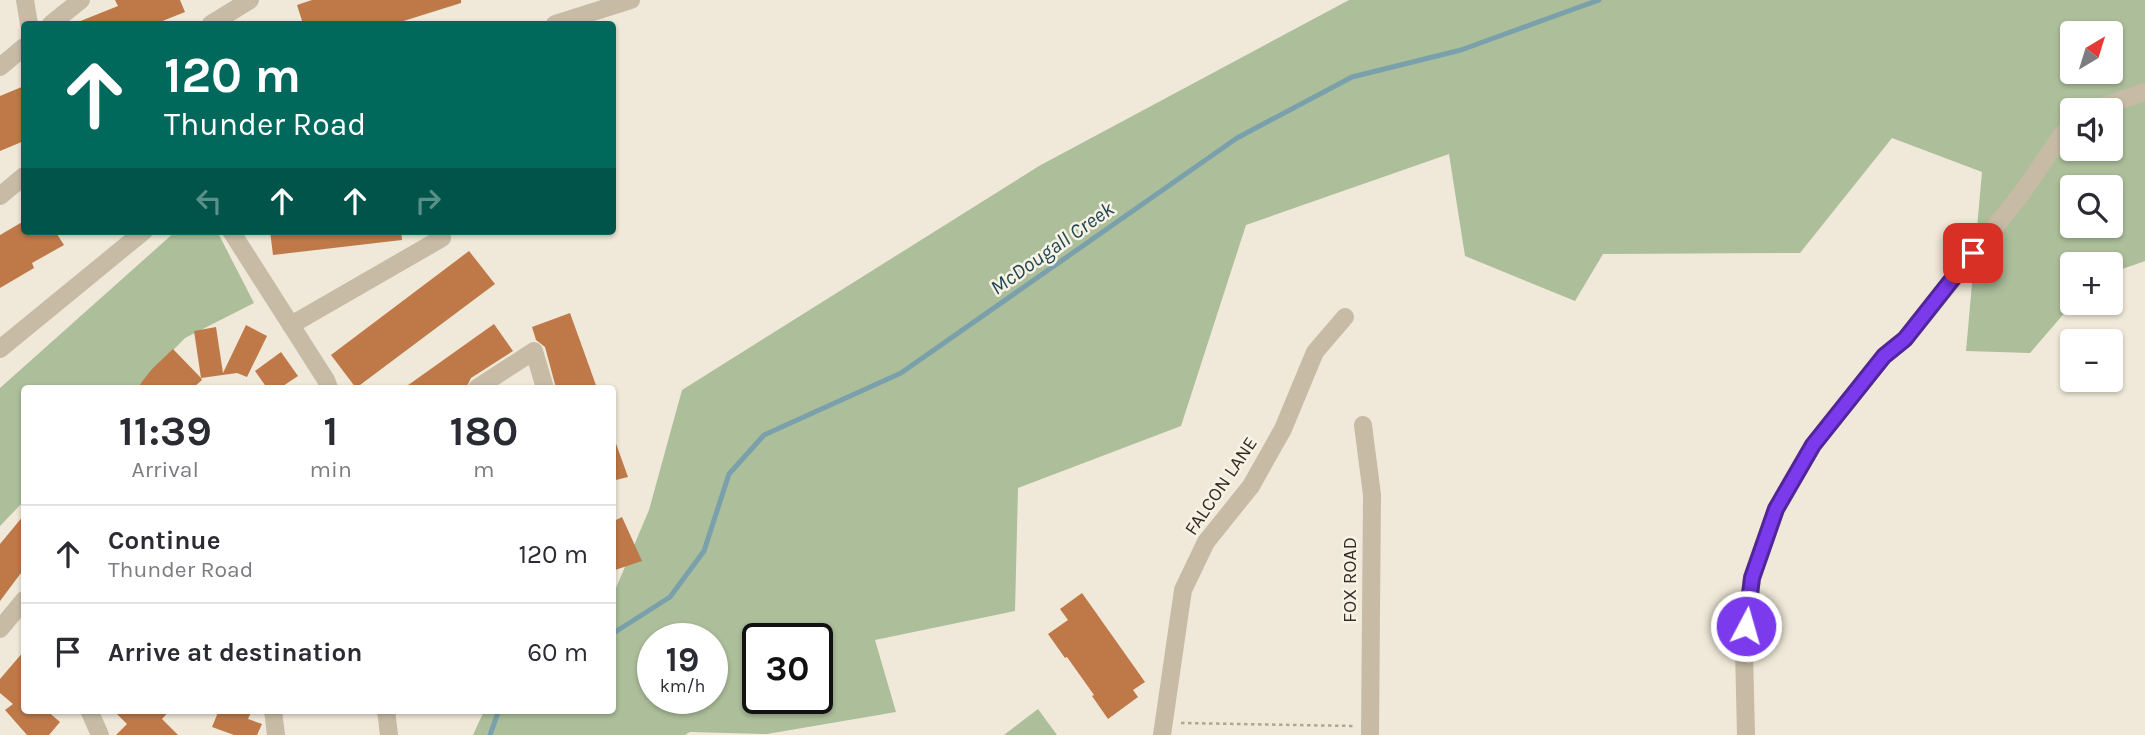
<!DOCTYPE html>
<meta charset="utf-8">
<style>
body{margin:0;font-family:Karla,sans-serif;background:#f7f7f7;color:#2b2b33;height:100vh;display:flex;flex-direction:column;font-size:26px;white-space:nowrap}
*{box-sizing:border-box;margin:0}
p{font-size:23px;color:#7c7c81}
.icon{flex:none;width:38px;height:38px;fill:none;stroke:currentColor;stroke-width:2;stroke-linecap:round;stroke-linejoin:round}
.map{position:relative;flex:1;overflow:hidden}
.panel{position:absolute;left:21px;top:385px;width:595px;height:329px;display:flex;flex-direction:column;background:#fff;border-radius:7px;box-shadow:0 2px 5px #0004}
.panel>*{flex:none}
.banner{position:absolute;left:21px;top:21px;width:595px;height:214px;border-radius:7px;box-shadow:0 2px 5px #0004;background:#00695c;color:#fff;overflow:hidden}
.needle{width:46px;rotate:38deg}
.fabs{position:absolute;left:2060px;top:21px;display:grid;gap:14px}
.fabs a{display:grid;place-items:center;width:63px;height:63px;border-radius:7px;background:#fff;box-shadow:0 2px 5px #0004;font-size:35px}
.speed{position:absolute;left:637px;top:623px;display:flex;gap:14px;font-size:35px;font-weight:700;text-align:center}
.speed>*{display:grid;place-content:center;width:91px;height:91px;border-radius:50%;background:#fff;box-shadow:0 2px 5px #0004;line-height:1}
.speed small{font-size:18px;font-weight:400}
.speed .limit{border:4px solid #111;border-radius:10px;background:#fff;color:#111}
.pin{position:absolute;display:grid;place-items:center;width:60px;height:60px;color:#fff;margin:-30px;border-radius:14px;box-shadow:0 4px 10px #0006}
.me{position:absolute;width:77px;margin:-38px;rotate:6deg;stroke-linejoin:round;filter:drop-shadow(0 0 5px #0008)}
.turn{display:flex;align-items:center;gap:24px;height:147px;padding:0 28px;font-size:32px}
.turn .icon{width:91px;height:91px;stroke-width:2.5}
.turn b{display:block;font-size:49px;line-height:60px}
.lanes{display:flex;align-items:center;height:66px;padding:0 28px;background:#0003;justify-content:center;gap:35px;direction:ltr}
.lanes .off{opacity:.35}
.eta{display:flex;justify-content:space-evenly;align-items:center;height:119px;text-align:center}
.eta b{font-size:42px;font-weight:700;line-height:49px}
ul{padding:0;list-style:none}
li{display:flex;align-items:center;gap:21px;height:98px;padding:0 28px;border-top:2px solid #e1e1e2}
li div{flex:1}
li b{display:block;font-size:26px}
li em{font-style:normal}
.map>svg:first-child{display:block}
.green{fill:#acbe9a;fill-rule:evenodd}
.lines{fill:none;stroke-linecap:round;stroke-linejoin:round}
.stream{stroke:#7aa1ab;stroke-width:5}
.building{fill:#bf7948}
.path{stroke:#b2a591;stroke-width:2.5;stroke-dasharray:3.5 3.5;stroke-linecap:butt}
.minor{stroke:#c7bba6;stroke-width:18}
.route-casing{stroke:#51269a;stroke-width:18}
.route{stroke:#7c3aed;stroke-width:12}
.labels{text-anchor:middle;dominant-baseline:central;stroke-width:5;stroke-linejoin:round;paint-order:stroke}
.street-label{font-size:19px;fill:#332d27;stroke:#f8f2e5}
.water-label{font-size:21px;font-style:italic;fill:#1f4652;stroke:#f8f2e5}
</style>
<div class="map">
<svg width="2145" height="735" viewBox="0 0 2145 735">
<rect width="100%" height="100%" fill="#f0e9d9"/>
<g class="green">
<path d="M1349 0H2145V261L2111 273 2110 264H2072L2073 303 2030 353 1966 351 1982 172 1892 138 1800 253 1603 254 1575 301 1465 256 1449 154 1246 225 1181 426 1018 488 1015 611 875 640 896 712 767 734 690 732 685 735H473L484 711 612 710 613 595 649 510 682 390 1039 166ZM2072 33H2110V72H2072ZM2072 110H2110V149H2072ZM2072 187H2110V226H2072ZM653 639H712V698H653ZM758 639H817V698H758Z"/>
<polygon points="176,231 217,231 254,303 185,338 136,388 24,388 24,501 0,526 0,388"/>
<polygon points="1038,709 1057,735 1004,735"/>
</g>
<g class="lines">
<g class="stream">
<polyline points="612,634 670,597 704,551 729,474 764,435 901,373 1237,138 1352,77 1461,50 1599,0"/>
<polyline points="490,735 499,710"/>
</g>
</g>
<g class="building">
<polygon points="115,0 180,0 185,12 155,24 73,24 118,6"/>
<polygon points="312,0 461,0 461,3 394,24 303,24 297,5"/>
<polygon points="24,86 24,141 0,151 0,96"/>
<polygon points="24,221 24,231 55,231 64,245 32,263 34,268 0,288 0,235"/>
<polygon points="270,231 401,231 402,240 273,255"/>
<polygon points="469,251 495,284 356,388 331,355"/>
<polygon points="570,313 597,388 556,388 545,347 536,340 532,327"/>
<polygon points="494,324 513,351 471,378 466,388 404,388"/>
<polygon points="246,325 267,336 247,377 237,373 201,378 202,380 193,388 137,388 152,369 173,349 201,378 194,331 216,327 223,373"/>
<polygon points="281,352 298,376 280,388 267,388 255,371"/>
<polygon points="612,438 614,438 628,477 612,481"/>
<polygon points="24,515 24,569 0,601 0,544"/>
<polygon points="622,517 642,561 612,571 612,522"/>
<polygon points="1082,593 1145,682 1133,690 1138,697 1108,719 1092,696 1094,695 1067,657 1065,658 1048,634 1068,620 1060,609"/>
<polygon points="24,651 24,710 46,710 60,722 49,735 27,735 5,710 13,704 0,693 0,679"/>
<polygon points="113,710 170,710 162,719 178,735 116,735 127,724"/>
<polygon points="219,710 252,710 248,719 262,724 257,735 234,735 212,727"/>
</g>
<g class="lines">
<polyline class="path" points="1181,723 1353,726"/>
<g class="minor">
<polyline points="25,0 29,24"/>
<polyline points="51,24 81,0"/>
<polyline points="211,24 250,0"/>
<polyline points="555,24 631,0"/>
<polyline points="0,67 24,47"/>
<polyline points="2092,110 2145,92"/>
<polyline points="0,196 24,176"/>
<polyline points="231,231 326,380 329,388"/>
<polyline points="291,325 442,238"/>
<polyline points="0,349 144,231"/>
<polyline points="477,388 534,351 545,388"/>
<polyline points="1363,425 1372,495 1370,735"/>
<polyline points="0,629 24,600"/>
<polyline points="89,710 100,735"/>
<polyline points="273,710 276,735"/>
<polyline points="386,710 389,735"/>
<polyline points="1162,735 1183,590 1206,542 1251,486 1283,429 1315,352 1345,317"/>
<polyline points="1746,735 1744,651 1752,577 1776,509 1813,445 1884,356 1905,339 2022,193 2061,136 2072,126"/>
</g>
</g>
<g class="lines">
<defs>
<polyline id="route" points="1746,626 1752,578 1776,509 1813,445 1884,356 1905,339 1973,253"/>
</defs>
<use href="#route" class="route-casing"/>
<use href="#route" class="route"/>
</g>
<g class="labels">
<g class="street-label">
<text transform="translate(1221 486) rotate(-56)">FALCON LANE</text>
<text transform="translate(1350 580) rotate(-90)">FOX ROAD</text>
</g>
<g class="water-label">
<text transform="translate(1052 248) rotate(-35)">McDougall Creek</text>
</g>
</g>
</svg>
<div class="fabs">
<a><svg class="needle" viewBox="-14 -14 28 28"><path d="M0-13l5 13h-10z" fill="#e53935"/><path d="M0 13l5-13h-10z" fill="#7c7c81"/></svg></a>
<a><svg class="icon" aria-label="sound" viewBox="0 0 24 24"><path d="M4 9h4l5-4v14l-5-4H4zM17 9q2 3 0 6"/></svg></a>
<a><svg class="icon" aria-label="search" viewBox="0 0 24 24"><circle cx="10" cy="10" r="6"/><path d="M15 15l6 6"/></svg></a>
<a>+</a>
<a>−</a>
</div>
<div class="speed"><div>19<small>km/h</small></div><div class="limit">30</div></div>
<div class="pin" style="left:1973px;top:253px;background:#d93025"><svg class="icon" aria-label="arrive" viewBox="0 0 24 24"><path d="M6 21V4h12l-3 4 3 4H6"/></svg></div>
<svg class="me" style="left:1746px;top:626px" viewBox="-20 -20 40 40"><circle r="17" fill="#7c3aed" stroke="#fff" stroke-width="3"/><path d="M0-11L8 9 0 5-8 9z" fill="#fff"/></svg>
<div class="banner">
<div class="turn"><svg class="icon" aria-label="ahead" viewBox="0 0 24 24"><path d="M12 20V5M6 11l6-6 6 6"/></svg><div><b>120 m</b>Thunder Road</div></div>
<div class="lanes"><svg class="icon off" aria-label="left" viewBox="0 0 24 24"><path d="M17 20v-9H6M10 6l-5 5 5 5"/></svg><svg class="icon" aria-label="ahead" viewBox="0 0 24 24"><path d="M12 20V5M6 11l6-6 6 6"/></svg><svg class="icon" aria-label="ahead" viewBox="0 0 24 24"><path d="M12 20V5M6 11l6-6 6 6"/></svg><svg class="icon off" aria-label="right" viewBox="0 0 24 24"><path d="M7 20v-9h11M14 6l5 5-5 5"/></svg></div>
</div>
<section class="panel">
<div class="eta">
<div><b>11:39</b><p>Arrival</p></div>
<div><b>1</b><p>min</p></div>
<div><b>180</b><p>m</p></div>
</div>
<ul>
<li><svg class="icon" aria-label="ahead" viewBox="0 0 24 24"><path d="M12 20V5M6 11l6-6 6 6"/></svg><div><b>Continue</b><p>Thunder Road</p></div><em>120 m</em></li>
<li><svg class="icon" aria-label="arrive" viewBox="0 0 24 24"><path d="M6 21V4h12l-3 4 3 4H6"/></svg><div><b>Arrive at destination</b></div><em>60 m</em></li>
</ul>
</section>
</div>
